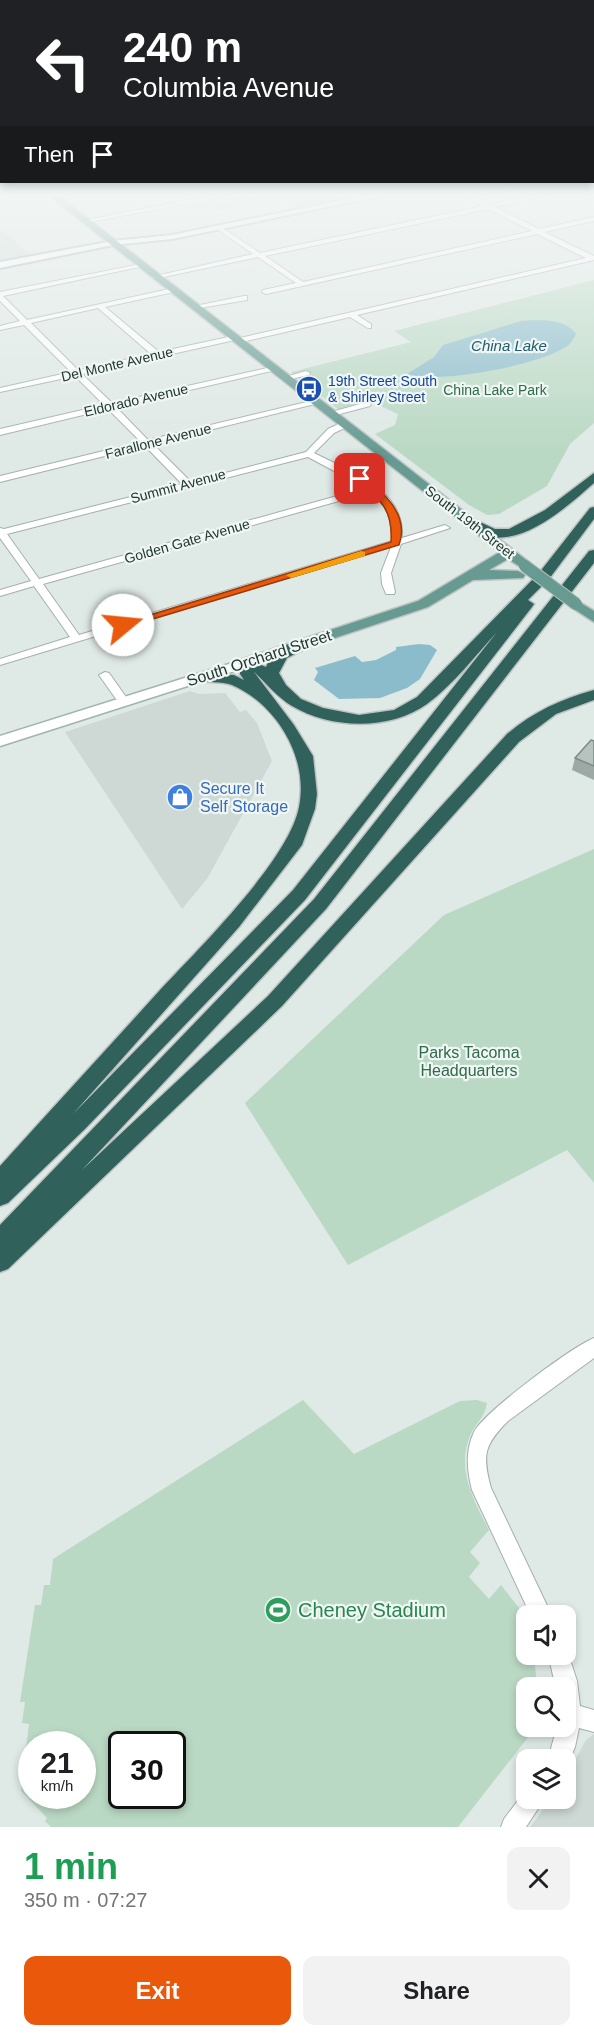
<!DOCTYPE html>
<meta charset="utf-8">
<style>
body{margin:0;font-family:Arial,sans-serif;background:#f2f2f2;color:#202124;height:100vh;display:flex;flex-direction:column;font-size:22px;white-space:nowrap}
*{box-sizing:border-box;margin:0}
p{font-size:20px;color:#757577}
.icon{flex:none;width:33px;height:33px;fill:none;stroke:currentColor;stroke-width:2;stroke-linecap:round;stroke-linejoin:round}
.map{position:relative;height:1827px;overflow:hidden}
.panel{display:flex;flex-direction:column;background:#fff;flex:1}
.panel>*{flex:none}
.top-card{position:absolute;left:0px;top:0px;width:594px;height:183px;box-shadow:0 3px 9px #0003;background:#202124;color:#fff;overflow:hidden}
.tools{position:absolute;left:516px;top:1605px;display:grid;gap:12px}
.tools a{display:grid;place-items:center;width:60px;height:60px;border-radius:12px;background:#fff;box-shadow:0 3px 9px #0003;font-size:30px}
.speed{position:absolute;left:18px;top:1731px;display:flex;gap:12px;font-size:30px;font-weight:700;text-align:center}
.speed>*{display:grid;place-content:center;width:78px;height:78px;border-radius:50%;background:#fff;box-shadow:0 3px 9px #0003;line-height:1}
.speed small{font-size:15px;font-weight:400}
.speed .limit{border:3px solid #111;border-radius:9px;background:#fff;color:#111}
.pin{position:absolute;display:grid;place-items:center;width:51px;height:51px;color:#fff;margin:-26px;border-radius:12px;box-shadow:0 3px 9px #0006}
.me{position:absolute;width:66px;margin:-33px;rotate:73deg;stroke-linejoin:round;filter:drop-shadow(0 0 4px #0008)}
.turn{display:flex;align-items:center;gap:21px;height:126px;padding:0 24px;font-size:27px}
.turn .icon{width:78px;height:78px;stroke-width:2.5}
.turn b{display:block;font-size:42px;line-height:51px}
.then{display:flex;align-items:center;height:57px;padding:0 24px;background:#0003;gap:12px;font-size:22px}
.round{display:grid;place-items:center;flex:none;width:63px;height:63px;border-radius:12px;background:#f2f2f2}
.head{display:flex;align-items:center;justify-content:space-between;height:102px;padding:0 24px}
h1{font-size:36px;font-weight:600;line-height:45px;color:#1e9e55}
.primary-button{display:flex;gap:12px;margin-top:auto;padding:12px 24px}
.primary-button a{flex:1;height:69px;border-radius:12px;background:#ea580c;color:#fff;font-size:24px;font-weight:600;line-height:69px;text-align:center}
.primary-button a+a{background:#f2f2f2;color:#202124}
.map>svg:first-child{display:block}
.built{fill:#ced9d5}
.green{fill:#bad9c4;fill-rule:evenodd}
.water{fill:#8bbccb}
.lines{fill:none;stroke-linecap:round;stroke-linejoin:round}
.minor-casing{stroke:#a3b0ad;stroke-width:2}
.tertiary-casing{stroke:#a3b0ad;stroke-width:4}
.secondary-casing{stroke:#a0b4ae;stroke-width:3}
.primary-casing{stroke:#bdc3c2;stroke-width:3}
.motorway-casing{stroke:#bdc3c2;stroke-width:3}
.minor{fill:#fff;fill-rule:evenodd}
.tertiary{fill:#fff;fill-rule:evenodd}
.secondary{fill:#fff;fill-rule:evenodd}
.primary{fill:#679b92;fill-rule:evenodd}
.motorway{fill:#30625b;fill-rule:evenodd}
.primary-bridge-casing{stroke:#bdc3c2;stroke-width:14;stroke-linecap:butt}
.primary-bridge{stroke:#679b92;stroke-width:12}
.wall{fill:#9ca9a4}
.building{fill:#b5c4bf;stroke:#7f8986;stroke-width:1.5}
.route{fill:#ea580c;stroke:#983908;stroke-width:1.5}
.slow{fill:#f59e0b}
.labels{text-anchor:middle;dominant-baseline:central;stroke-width:4.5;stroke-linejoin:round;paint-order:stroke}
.far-street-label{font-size:14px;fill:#223833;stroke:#eff6f3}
.far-transit-label{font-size:14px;fill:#164399;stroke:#eff6f3;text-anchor:start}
.far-park-label{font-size:14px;fill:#2f6b4b;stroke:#eff6f3}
.far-water-label{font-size:15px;font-style:italic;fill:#215c6f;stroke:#eff6f3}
.street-label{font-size:16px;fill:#223833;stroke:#eff6f3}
.shop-label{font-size:16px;fill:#366cbe;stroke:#eff6f3;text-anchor:start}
.park-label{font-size:16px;fill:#2f6b4b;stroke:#eff6f3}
.near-leisure-label{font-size:20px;fill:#27864d;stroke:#eff6f3;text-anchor:start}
</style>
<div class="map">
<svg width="594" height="1827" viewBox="0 0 594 1827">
<rect width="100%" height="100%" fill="#dfe9e6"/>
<g class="built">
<polygon points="245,195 367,195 302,209 283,198 201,213 190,205"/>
<polygon points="0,228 15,241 31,255 0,262"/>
<polygon points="190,691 199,694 225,693 240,712 246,710 257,723 272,761 207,879 182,909 65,732"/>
<polygon points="594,1734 594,1827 530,1827 551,1799 566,1798 566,1776 586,1740"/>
</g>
<g class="green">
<polygon points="265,195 363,195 302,209 283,198 272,200"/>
<polygon points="594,280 594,423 570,444 547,486 499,514 487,515 469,505 375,434 395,425 398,414 369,401 339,410 291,372 411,342 394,331"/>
<polygon points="594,849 594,1183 567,1150 348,1265 245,1103 444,915"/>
<path d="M303 1400 354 1454 460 1401 477 1400 487 1403C485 1418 475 1423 470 1436 456 1469 474 1501 489 1530L470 1552 480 1563 469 1577 489 1599 501 1585 526 1617V1654L534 1655 537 1687 526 1688V1726L536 1727 458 1827H51L45 1821 47 1818 21 1791 29 1724 22 1723 25 1702H20L35 1605H41L44 1585H50L53 1559ZM82 1744V1796H32V1744ZM172 1744V1796H122V1744Z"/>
</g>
<g class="water">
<path d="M521 321C538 320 565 318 576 334 573 340 570 345 564 348 534 366 440 384 407 374L434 357 443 345Z"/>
<polygon points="419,644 430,645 437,650 420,679 407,688 380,698 339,699 314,680 318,672 315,668 355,656 362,662 376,660 396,650 396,647"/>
</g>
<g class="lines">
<defs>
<g id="minor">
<polygon points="214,195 230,195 85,223 82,221"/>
<path d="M463 195H472L490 205 534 195H548L495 207 539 229 594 217V221L544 232 594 256V260L357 315 371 324V328H368L350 317 238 343 235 340 82 374 112 403 276 366V370L116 407 148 440 319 399V403L153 444 191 482 306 452 328 429 343 422H349V426L334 433 314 453C350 472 405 488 402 538L445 525 450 528 401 544 391 573 395 592 394 594H386L382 584 381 573 391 547 0 665V659L70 637 34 586 0 596V590L31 581 0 538V528L4 529 182 484 145 446 0 482V476L141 442 108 409 0 435V429L104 405 75 376 0 392V388L71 372 24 325 0 330V326L20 321 0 301V292L141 264 139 267 3 296 27 320 174 288V292L105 307 159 352 233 336 236 339 586 258 537 234 266 294 262 292 263 290 296 283 258 257 154 279 151 277 253 254 217 229V227H221L260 253 483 206ZM488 209 532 231 303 282 265 256ZM98 308 151 354 78 370 31 323ZM308 457 366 488 39 579 7 534ZM371 492C387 506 393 520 392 541L79 635 43 584Z"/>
<polygon points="244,296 247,296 247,300 194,309 190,307"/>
<polygon points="306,371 310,373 309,375 286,380 282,378"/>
<polygon points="367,402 371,404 370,406 332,416 328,413"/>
<polygon points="105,672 109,673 126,697 124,699 116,699 99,675"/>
<path d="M594 1338V1358L508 1421C484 1445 482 1455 491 1488L552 1616H531L472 1490C467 1470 465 1451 474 1432 485 1411 572 1347 594 1338Z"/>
<polygon points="566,1647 577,1681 580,1706 594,1710 594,1732 579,1728 575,1747 566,1768 566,1760 548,1760 557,1726 566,1726 566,1688 556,1688 548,1654 566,1654"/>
<polygon points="526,1790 526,1798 545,1798 526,1827 501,1827 504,1819"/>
</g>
<polygon id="tertiary" points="368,195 385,195 172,239 113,245 0,268 0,262 113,241 172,235"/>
<polygon id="secondary" points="245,659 252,663 250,666 0,746 0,736"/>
<g id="primary">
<polygon points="48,195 58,195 530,563 530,569 525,570 508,559 489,570 518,571 525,575 523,578 473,580 428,607 250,666 240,666 238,663 240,660 418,601 500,552"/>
<polygon points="576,600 594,611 594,622 571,607 571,601"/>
</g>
<g id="motorway">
<path d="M594 473V483C560 513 502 566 459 519L465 515 495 529H509L545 510Z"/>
<path d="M594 507V519L549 579 528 600 534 604 532 607 305 900 85 1129 8 1203 0 1206V1166C53 1107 107 1049 160 990 198 949 289 860 299 807 309 757 276 704 232 685 221 681 207 683 196 680L194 677 196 674 234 675 244 680 240 674V660H250L266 667C272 653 291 638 307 642V648L287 658 279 673 286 685 301 699 323 708 359 715 394 710 417 697 539 573 590 508ZM497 632 293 890 73 1114 239 927 302 845 315 809 317 794 313 756 294 725 254 672C266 683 278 698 292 706 331 729 389 731 427 704 453 685 475 656 497 632Z"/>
<path d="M594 550V563L326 909 82 1170 268 996 507 734C533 712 561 699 594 690V700L556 714 519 742 282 1006 8 1269 0 1272V1225L314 899 589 551Z"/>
</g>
</defs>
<use href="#minor" class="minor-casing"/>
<use href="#tertiary" class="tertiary-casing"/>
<use href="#secondary" class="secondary-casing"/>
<use href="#primary" class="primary-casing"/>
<use href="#motorway" class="motorway-casing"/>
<use href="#minor" class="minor"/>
<use href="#tertiary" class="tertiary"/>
<use href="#secondary" class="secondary"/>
<use href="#primary" class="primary"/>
<use href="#motorway" class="motorway"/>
<defs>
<polyline id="primary-bridge" points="525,566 576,604"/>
</defs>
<use href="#primary-bridge" class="primary-bridge-casing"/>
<use href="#primary-bridge" class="primary-bridge"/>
</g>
<polygon class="wall" points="594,741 594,780 572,770 575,758"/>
<polygon class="building" points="591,740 594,741 594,766 575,758"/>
<linearGradient id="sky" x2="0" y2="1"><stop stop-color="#83b7dc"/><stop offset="0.43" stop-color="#f1f5f4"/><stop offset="1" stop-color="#f1f5f4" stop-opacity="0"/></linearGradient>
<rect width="594" height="451" fill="url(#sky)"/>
<path class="route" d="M357 477C364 477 367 481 373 485 392 500 408 520 399 545L126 627 117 625 391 542C393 509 381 500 357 481Z"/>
<polygon class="slow" points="361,551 365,552 365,556 291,578 286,575"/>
<defs>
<symbol id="bus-disc" viewBox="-11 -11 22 22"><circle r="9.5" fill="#1a4fb4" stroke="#eff6f3"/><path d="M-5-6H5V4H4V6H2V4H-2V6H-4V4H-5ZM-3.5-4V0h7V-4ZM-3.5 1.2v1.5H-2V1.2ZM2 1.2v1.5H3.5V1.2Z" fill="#fff"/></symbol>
<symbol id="shop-disc" viewBox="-11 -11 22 22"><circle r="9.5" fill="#3f7fe0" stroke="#eff6f3"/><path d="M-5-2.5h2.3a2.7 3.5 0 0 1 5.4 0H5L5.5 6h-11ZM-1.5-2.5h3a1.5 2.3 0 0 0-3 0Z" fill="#fff"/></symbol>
<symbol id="stadium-disc" viewBox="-11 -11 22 22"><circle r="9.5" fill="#2e9e5b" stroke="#eff6f3"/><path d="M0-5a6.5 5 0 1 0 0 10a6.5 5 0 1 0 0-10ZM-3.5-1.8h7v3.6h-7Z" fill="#fff"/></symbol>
</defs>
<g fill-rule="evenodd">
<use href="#bus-disc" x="294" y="374" width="30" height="30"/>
<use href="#shop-disc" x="165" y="782" width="30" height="30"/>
<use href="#stadium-disc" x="263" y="1595" width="30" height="30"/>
</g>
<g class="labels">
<g class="far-street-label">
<text transform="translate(117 364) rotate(-13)">Del Monte Avenue</text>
<text transform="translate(136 400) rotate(-13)">Eldorado Avenue</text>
<text transform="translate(158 441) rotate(-14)">Farallone Avenue</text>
<text transform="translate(178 486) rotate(-15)">Summit Avenue</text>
<text transform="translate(470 522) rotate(38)">South 19th Street</text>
<text transform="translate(187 541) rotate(-16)">Golden Gate Avenue</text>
</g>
<g class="far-transit-label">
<text x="328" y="381">19th Street South<tspan x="328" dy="16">&amp; Shirley Street</tspan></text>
</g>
<g class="far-park-label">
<text x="495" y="390">China Lake Park</text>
</g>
<g class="far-water-label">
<text x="509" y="345">China Lake</text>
</g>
<g class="street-label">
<text transform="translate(259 658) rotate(-18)">South Orchard Street</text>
</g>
<g class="shop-label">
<text x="200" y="788">Secure It<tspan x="200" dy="18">Self Storage</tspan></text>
</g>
<g class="park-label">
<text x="469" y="1052">Parks Tacoma<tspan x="469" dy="18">Headquarters</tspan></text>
</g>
<g class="near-leisure-label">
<text x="298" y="1610">Cheney Stadium</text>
</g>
</g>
</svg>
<div class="tools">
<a><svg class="icon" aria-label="sound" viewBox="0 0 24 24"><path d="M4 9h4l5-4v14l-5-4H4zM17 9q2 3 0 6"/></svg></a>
<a><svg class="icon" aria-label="search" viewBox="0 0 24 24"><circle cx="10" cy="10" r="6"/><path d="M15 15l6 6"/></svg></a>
<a><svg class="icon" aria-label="layers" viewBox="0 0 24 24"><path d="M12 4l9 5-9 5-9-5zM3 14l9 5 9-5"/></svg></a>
</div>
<div class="speed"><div>21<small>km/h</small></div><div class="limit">30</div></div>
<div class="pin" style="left:360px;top:479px;background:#d93025"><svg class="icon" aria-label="arrive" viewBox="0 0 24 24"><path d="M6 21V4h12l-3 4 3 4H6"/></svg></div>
<svg class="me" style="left:123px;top:625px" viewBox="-20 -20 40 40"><circle r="19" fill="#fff"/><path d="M0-13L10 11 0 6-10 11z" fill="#ea580c"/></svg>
<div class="top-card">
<div class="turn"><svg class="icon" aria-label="left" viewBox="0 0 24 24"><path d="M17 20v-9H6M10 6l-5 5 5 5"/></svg><div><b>240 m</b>Columbia Avenue</div></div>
<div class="then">Then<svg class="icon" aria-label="arrive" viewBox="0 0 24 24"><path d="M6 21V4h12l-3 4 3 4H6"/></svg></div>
</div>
</div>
<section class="panel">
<div class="head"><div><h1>1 min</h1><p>350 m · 07:27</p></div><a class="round"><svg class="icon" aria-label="close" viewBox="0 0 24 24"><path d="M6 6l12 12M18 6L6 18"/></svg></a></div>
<div class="primary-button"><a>Exit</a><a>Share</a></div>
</section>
